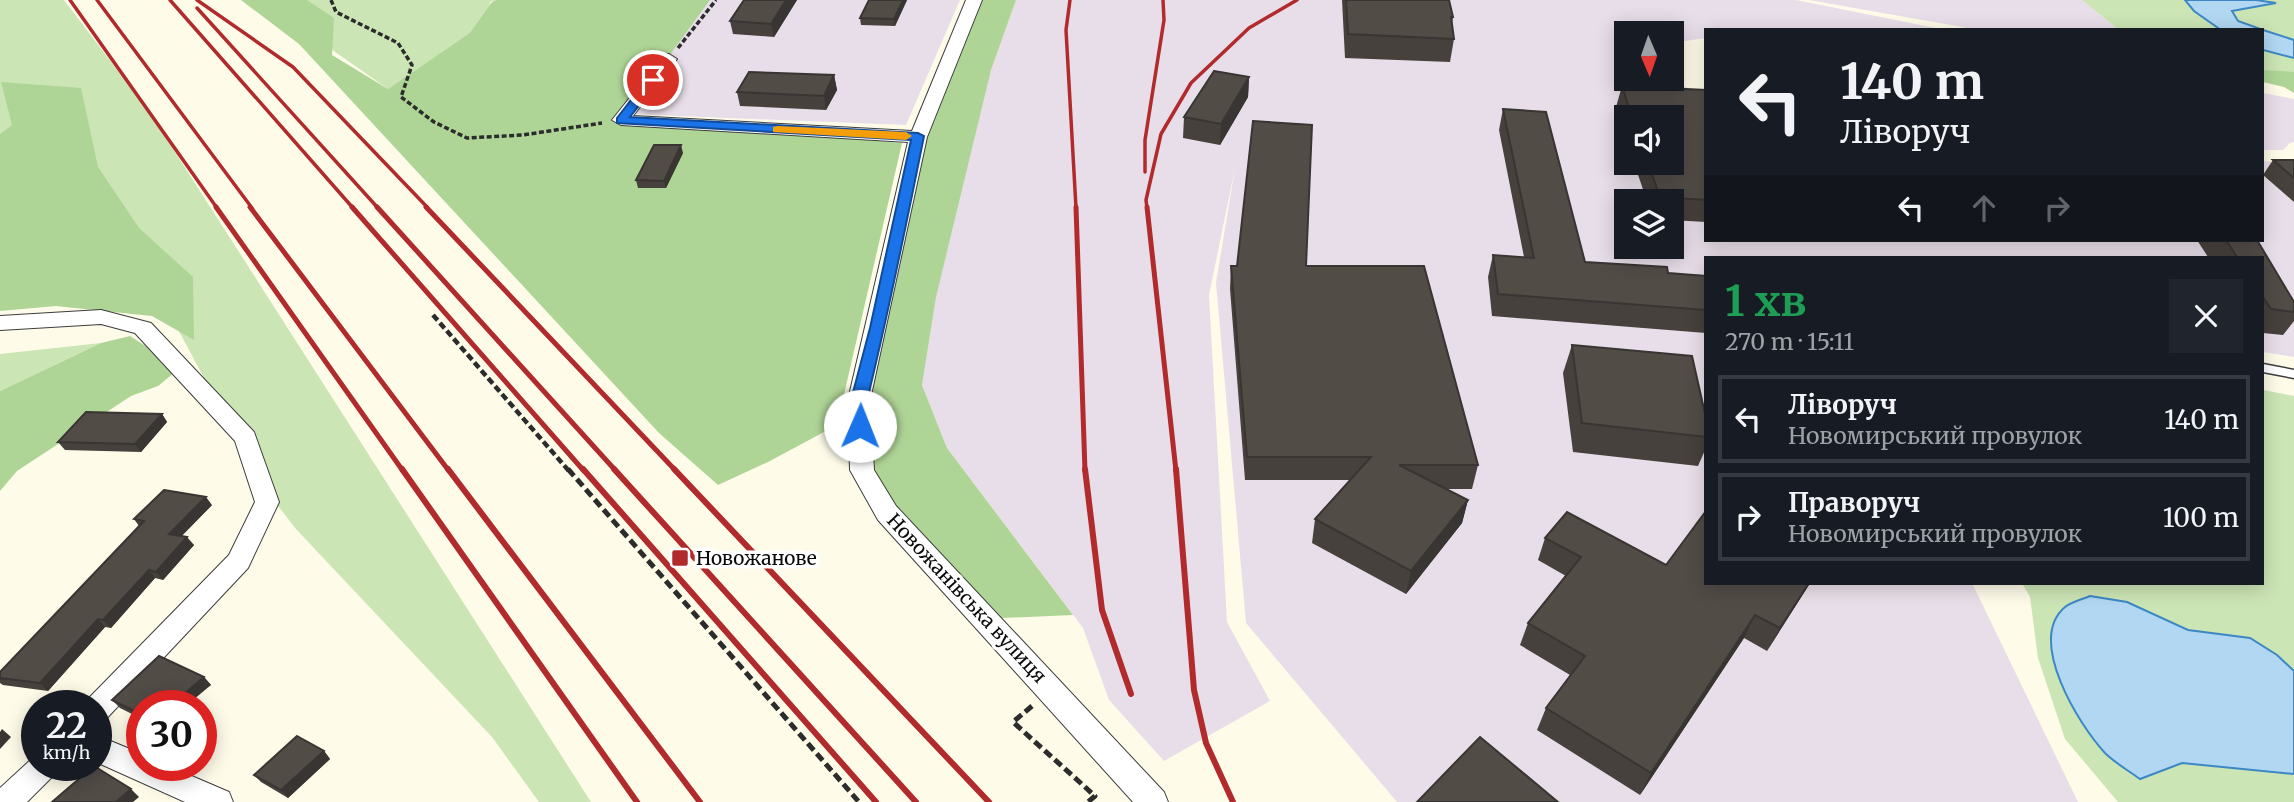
<!DOCTYPE html>
<html lang="uk">
<meta charset="utf-8">
<style>
body{margin:0;font-family:Merriweather,serif;background:#20242c;color:#f1f3f6;height:100vh;display:flex;flex-direction:column;font-size:26px;white-space:nowrap}
*{box-sizing:border-box;margin:0}
p{font-size:23px;color:#9ea1a6}
.icon{flex:none;width:38px;height:38px;fill:none;stroke:currentColor;stroke-width:2;stroke-linecap:round;stroke-linejoin:round}
.map{position:relative;flex:1;overflow:hidden}
.panel{position:absolute;left:1704px;top:256px;width:560px;height:329px;display:flex;flex-direction:column;background:#171b24;border-radius:0px;box-shadow:0 4px 18px #0003}
.panel>*{flex:none}
.guide{position:absolute;left:1704px;top:28px;width:560px;height:214px;border-radius:0px;box-shadow:0 4px 18px #0003;background:#171b24;color:#f1f3f6;overflow:hidden}
.needle{width:46px;rotate:178deg}
.buttons{position:absolute;left:1614px;top:21px;display:grid;gap:14px}
.buttons a{display:grid;place-items:center;width:70px;height:70px;border-radius:0px;background:#171b24;box-shadow:0 4px 18px #0003;font-size:35px}
.speed{position:absolute;left:21px;top:690px;display:flex;gap:14px;font-size:35px;font-weight:700;text-align:center}
.speed>*{display:grid;place-content:center;width:91px;height:91px;border-radius:50%;background:#171b24;box-shadow:0 4px 18px #0003;line-height:1}
.speed small{font-size:18px;font-weight:400}
.speed .limit{border:10px solid #d22;background:#fff;color:#111}
.pin{position:absolute;display:grid;place-items:center;width:60px;height:60px;color:#fff;margin:-30px;border:4px solid #fff;border-radius:50%;box-shadow:0 2px 7px #0007}
.me{position:absolute;width:77px;margin:-38px;rotate:1deg;stroke-linejoin:round;filter:drop-shadow(0 0 5px #0008)}
.turn{display:flex;align-items:center;gap:24px;height:147px;padding:0 21px;font-size:32px}
.turn .icon{width:91px;height:91px;stroke-width:2.5}
.turn b{display:block;font-size:49px;line-height:60px}
.lanes{display:flex;align-items:center;height:66px;padding:0 21px;background:#0003;justify-content:center;gap:35px;direction:ltr}
.lanes .off{opacity:.35}
.round{display:grid;place-items:center;flex:none;width:74px;height:74px;border-radius:0px;background:#20242c}
.headline{display:flex;align-items:center;justify-content:space-between;height:119px;padding:0 21px}
h1{font-size:42px;font-weight:700;line-height:52px;color:#1e9e55}
ul{padding:0;list-style:none}
li{display:flex;align-items:center;gap:21px;height:88px;margin:0 14px 10px;padding:0 7px;border:4px solid #363941;border-radius:0px}
li div{flex:1}
li b{display:block;font-size:26px}
li em{font-style:normal}
.map>svg:first-child{display:block}
.industrial{fill:#e8dee9;fill-rule:evenodd}
.green{fill:#cce5b5}
.forest{fill:#afd596}
.water{fill:#b1d7f2;stroke:#3c88c5;stroke-width:2}
.lines{fill:none;stroke-linecap:round;stroke-linejoin:round}
.lane-casing{stroke:#3d3d3d;stroke-width:3}
.street-casing{stroke:#3d3d3d;stroke-width:2}
.path-far2{stroke:#2c2c2c;stroke-width:3.5;stroke-dasharray:5 2.5;stroke-linecap:butt}
.path-far1{stroke:#2c2c2c;stroke-width:4.5;stroke-dasharray:7 3.5;stroke-linecap:butt}
.path{stroke:#2c2c2c;stroke-width:5;stroke-dasharray:9 4.5;stroke-linecap:butt}
.lane{fill:#fff;fill-rule:evenodd}
.street{fill:#fff;fill-rule:evenodd}
.rail-far2{stroke:#b12b2c;stroke-width:3.5}
.rail-far1{stroke:#b12b2c;stroke-width:5}
.rail{stroke:#b12b2c;stroke-width:6}
.wall{fill:#47413d}
.shaded-wall{fill:#393532}
.building{fill:#524c47;stroke:#393532;stroke-width:2}
.route{fill:#1a73e8;stroke:#114b97;stroke-width:2}
.slow{fill:#f59e0b}
.poi-dot{fill:#b12b2c;stroke:#fff;stroke-width:2.5}
.labels{text-anchor:middle;dominant-baseline:central;stroke-width:7;stroke-linejoin:round;paint-order:stroke}
.poi-label{font-size:19px;fill:#0a0a0a;stroke:#fff;text-anchor:start}
.street-label{font-size:19px;fill:#0a0a0a;stroke:#fff}
</style>
<div class="map">
<svg width="2294" height="802" viewBox="0 0 2294 802">
<rect width="100%" height="100%" fill="#fefbe9"/>
<g class="industrial">
<polygon points="695,0 960,0 906,125 603,113"/>
<path d="M1016 0H1796L1945 30H1706V38L1671 43 1685 87 1706 92V240H2263V161L2294 164V357L2263 352V257H1706V583H1972L2078 802H1397L1246 623 1216 283 1235 168 1209 295 1227 622 1270 701 1164 761 1109 700 1083 628 947 448 922 385 944 243 989 75ZM1626 33H1671V79H1626ZM1626 117H1671V163H1626ZM1626 201H1671V247H1626Z"/>
<polygon points="1809,0 2082,0 2119,30 1979,30"/>
<polygon points="2263,93 2294,99 2294,142 2290,143 2283,150 2263,150"/>
</g>
<g class="green">
<polygon points="0,0 64,0 150,113 591,802 539,802 492,737 296,529 261,484 174,322 16,123 0,134"/>
<polygon points="261,0 496,0 490,2 489,28 388,89"/>
<polygon points="2082,0 2294,0 2294,72 2263,72 2263,30 2119,30"/>
<polygon points="101,343 0,391 0,354"/>
<polygon points="2263,390 2294,396 2294,802 2118,802 2065,739 2038,658 2030,597 2022,583 2263,583"/>
</g>
<g class="forest">
<polygon points="241,0 307,0 334,18 332,55 388,89 470,33 492,2 496,0 710,0 622,120 902,143 837,425 768,462 718,485 659,433 299,44"/>
<polygon points="974,0 1016,0 991,70 936,297 922,385 947,448 1073,615 1001,618 878,499 860,426 918,137"/>
<polygon points="2263,70 2294,72 2294,93 2284,87 2263,82"/>
<polygon points="1,82 81,88 98,167 139,228 193,277 194,340 152,316 56,306 0,311 0,134 12,125"/>
<polygon points="130,336 180,368 158,386 131,396 17,471 0,491 0,391 101,343"/>
</g>
<g class="water">
<polygon points="2185,0 2256,0 2276,3 2232,11 2238,21 2263,30 2221,30 2194,11"/>
<polygon points="2263,30 2294,40 2294,58 2263,50"/>
<path d="M2090 596 2127 602 2188 630 2250 638 2277 655 2294 671V774L2182 763 2140 779C2129 771 2115 763 2105 753 2079 725 2026 640 2065 607 2071 602 2083 599 2090 596Z"/>
</g>
<g class="lines">
<defs>
<polygon id="lane" points="2263,364 2294,370 2294,378 2263,372"/>
<g id="street">
<polygon points="966,0 982,0 927,137 870,400 874,470 896,506 1164,792 1168,802 1133,802 878,520 850,470 848,400 908,142 621,125 612,120 663,56 669,54 677,59 633,116 912,131"/>
<polygon points="101,310 151,323 254,432 279,502 248,568 106,719 96,722 96,705 84,705 86,701 229,555 255,502 235,441 135,333 101,324 0,330 0,316"/>
<polygon points="96,735 142,754 142,765 166,765 229,792 233,802 185,802 96,762"/>
<polygon points="37,754 37,765 59,765 55,774 27,802 0,802 0,788"/>
</g>
</defs>
<use href="#lane" class="lane-casing"/>
<use href="#street" class="street-casing"/>
<g class="path-far2">
<polyline points="331,0 336,12 398,43 412,65 401,97 434,122 467,138 523,135 602,123"/>
<polyline points="678,48 716,0"/>
</g>
<polyline class="path-far1" points="433,315 569,471"/>
<g class="path">
<polyline points="568,469 859,802"/>
<polyline points="1032,706 1013,722 1095,796 1088,802"/>
</g>
<use href="#lane" class="lane"/>
<use href="#street" class="street"/>
<g class="rail-far2">
<polyline points="70,0 217,208"/>
<polyline points="97,0 252,208"/>
<polyline points="170,0 353,208"/>
<polyline points="197,0 293,67 428,208"/>
<polyline points="1070,0 1066,30 1076,208"/>
<polyline points="197,8 378,208"/>
<polyline points="1145,172 1145,140 1164,20 1163,0"/>
<polyline points="1147,208 1146,200 1161,134 1191,83 1249,28 1297,0"/>
</g>
<g class="rail-far1">
<polyline points="216,207 403,471"/>
<polyline points="250,207 449,471"/>
<polyline points="352,207 584,471"/>
<polyline points="377,207 616,471"/>
<polyline points="426,207 676,471"/>
<polyline points="1076,207 1085,471"/>
<polyline points="1147,207 1176,471"/>
</g>
<g class="rail">
<polyline points="402,469 637,802"/>
<polyline points="448,469 700,802"/>
<polyline points="583,469 876,802"/>
<polyline points="614,469 916,802"/>
<polyline points="674,469 989,802"/>
<polyline points="1085,469 1102,610 1131,694"/>
<polyline points="1176,469 1194,690 1206,743 1233,802"/>
</g>
</g>
<g class="wall">
<polygon points="797,0 774,37 733,34 730,21"/>
<polygon points="907,0 895,26 861,25 860,18"/>
<polygon points="1342,0 1449,0 1453,17 1452,24 1454,39 1450,62 1345,58"/>
<polygon points="834,75 837,90 826,110 740,106 737,92"/>
<polygon points="1249,77 1248,97 1220,145 1183,138 1184,117"/>
<polygon points="1622,86 1706,90 1706,222 1671,220 1671,201 1647,201 1634,163 1671,163 1671,117 1626,117 1626,137 1616,107"/>
<polygon points="1503,109 1585,262 1668,273 1706,276 1706,333 1492,316 1488,277 1493,255 1524,257 1499,130"/>
<polygon points="683,153 666,188 638,188 636,180"/>
<polygon points="2273,160 2294,160 2294,202 2263,175"/>
<polygon points="2197,240 2257,240 2294,302 2294,321 2283,335 2263,333 2263,257 2208,257"/>
<polygon points="1231,266 1306,266 1478,465 1472,489 1446,489 1468,500 1462,523 1406,594 1312,543 1315,519 1350,480 1245,480 1230,289"/>
<polygon points="1572,345 1706,418 1706,448 1698,466 1573,452 1563,373"/>
<polygon points="162,414 167,422 141,452 65,450 58,442"/>
<polygon points="212,505 181,536 194,545 163,580 155,578 111,628 105,627 48,691 3,685 0,683 0,672 139,526 134,519"/>
<polygon points="1545,538 1666,565 1810,583 1767,651 1744,638 1640,795 1537,730 1546,708 1570,675 1520,645 1528,623 1566,576 1538,560"/>
<polygon points="204,677 211,685 142,705 142,719 120,708 112,700"/>
<polygon points="324,751 330,759 288,798 261,782 254,775"/>
</g>
<g class="shaded-wall">
<polygon points="786,0 797,0 774,37 771,24"/>
<polygon points="903,0 907,0 895,26 894,19"/>
<polygon points="834,75 837,90 826,110 824,96"/>
<polygon points="1249,77 1248,97 1220,145 1221,124"/>
<polygon points="681,145 683,153 666,188 664,181"/>
<polygon points="162,414 167,422 141,452 135,444"/>
<polygon points="206,497 212,505 176,542 169,534"/>
<polygon points="1468,500 1462,523 1406,594 1411,571"/>
<polygon points="187,537 194,545 163,580 156,572"/>
<polygon points="149,570 155,578 111,628 103,620"/>
<polygon points="1809,583 1810,583 1767,651 1780,628"/>
<polygon points="1755,615 1744,638 1640,795 1651,773"/>
<polygon points="98,619 105,627 48,691 40,683"/>
<polygon points="204,677 211,685 187,705 171,705"/>
<polygon points="2,729 11,737 0,749 0,732"/>
<polygon points="324,751 330,759 288,798 281,790"/>
<polygon points="131,789 139,797 133,802 116,802"/>
</g>
<g class="building">
<polygon points="744,0 786,0 771,24 730,21"/>
<polygon points="869,0 903,0 894,19 860,18"/>
<polygon points="1346,0 1449,0 1453,17 1451,17 1454,39 1348,34"/>
<polygon points="1214,71 1249,77 1221,124 1184,117"/>
<polygon points="749,72 834,75 824,96 737,92"/>
<polygon points="1622,86 1706,90 1706,200 1660,197 1648,163 1671,163 1671,117 1632,117"/>
<polygon points="1503,109 1546,112 1585,262 1667,267 1668,273 1706,276 1706,310 1498,294 1493,255 1534,258"/>
<polygon points="1253,121 1312,125 1306,266 1424,266 1478,465 1399,465 1468,500 1411,571 1315,519 1371,457 1247,457 1231,266 1237,266"/>
<polygon points="654,145 681,145 664,181 636,180"/>
<polygon points="2273,160 2294,160 2294,178"/>
<polygon points="2226,240 2257,240 2294,302 2294,312 2271,309 2263,297 2263,257 2237,257"/>
<polygon points="1572,345 1692,356 1706,418 1706,437 1582,423"/>
<polygon points="86,412 162,414 135,444 58,442"/>
<polygon points="164,490 206,497 169,534 187,537 156,572 149,570 103,620 98,619 40,683 0,678 0,672 144,521 134,519"/>
<polygon points="1706,511 1706,583 1809,583 1780,628 1755,615 1651,773 1546,708 1585,656 1528,623 1581,557 1545,538 1567,512 1666,565"/>
<polygon points="159,656 204,677 171,705 142,705 142,715 112,700"/>
<polygon points="297,736 324,751 281,790 254,775"/>
<polygon points="1480,737 1558,802 1417,802"/>
<polygon points="94,766 131,789 116,802 52,802"/>
</g>
<path class="route" d="M653 76 659 80 630 117 918 133 924 136C907 221 890 305 870 388 867 401 872 419 866 430L860 432 852 426 851 400 870 328 911 140 617 123V118L649 77Z"/>
<polygon class="slow" points="777,126 906,132 912,136 906,140 773,132 773,127"/>
<rect class="poi-dot" x="671" y="549" width="18" height="18" rx="3.5"/>
<g class="labels">
<g class="poi-label">
<text x="696" y="558">Новожанове</text>
</g>
<g class="street-label">
<text transform="translate(967 598) rotate(47)">Новожанівська вулиця</text>
</g>
</g>
</svg>
<div class="buttons">
<a><svg class="needle" viewBox="-14 -14 28 28"><path d="M0-13l5 13h-10z" fill="#e53935"/><path d="M0 13l5-13h-10z" fill="#9ea1a6"/></svg></a>
<a><svg class="icon" aria-label="sound" viewBox="0 0 24 24"><path d="M4 9h4l5-4v14l-5-4H4zM17 9q2 3 0 6"/></svg></a>
<a><svg class="icon" aria-label="layers" viewBox="0 0 24 24"><path d="M12 4l9 5-9 5-9-5zM3 14l9 5 9-5"/></svg></a>
</div>
<div class="speed"><div>22<small>km/h</small></div><div class="limit">30</div></div>
<div class="pin" style="left:653px;top:80px;background:#d93025"><svg class="icon" aria-label="arrive" viewBox="0 0 24 24"><path d="M6 21V4h12l-3 4 3 4H6"/></svg></div>
<svg class="me" style="left:860px;top:426px" viewBox="-20 -20 40 40"><circle r="19" fill="#fff"/><path d="M0-13L10 11 0 6-10 11z" fill="#1a73e8"/></svg>
<div class="guide">
<div class="turn"><svg class="icon" aria-label="left" viewBox="0 0 24 24"><path d="M17 20v-9H6M10 6l-5 5 5 5"/></svg><div><b>140 m</b>Ліворуч</div></div>
<div class="lanes"><svg class="icon" aria-label="left" viewBox="0 0 24 24"><path d="M17 20v-9H6M10 6l-5 5 5 5"/></svg><svg class="icon off" aria-label="ahead" viewBox="0 0 24 24"><path d="M12 20V5M6 11l6-6 6 6"/></svg><svg class="icon off" aria-label="right" viewBox="0 0 24 24"><path d="M7 20v-9h11M14 6l5 5-5 5"/></svg></div>
</div>
<section class="panel">
<div class="headline"><div><h1>1 хв</h1><p>270 m · 15:11</p></div><a class="round"><svg class="icon" aria-label="close" viewBox="0 0 24 24"><path d="M6 6l12 12M18 6L6 18"/></svg></a></div>
<ul>
<li><svg class="icon" aria-label="left" viewBox="0 0 24 24"><path d="M17 20v-9H6M10 6l-5 5 5 5"/></svg><div><b>Ліворуч</b><p>Новомирський провулок</p></div><em>140 m</em></li>
<li><svg class="icon" aria-label="right" viewBox="0 0 24 24"><path d="M7 20v-9h11M14 6l5 5-5 5"/></svg><div><b>Праворуч</b><p>Новомирський провулок</p></div><em>100 m</em></li>
</ul>
</section>
</div>
